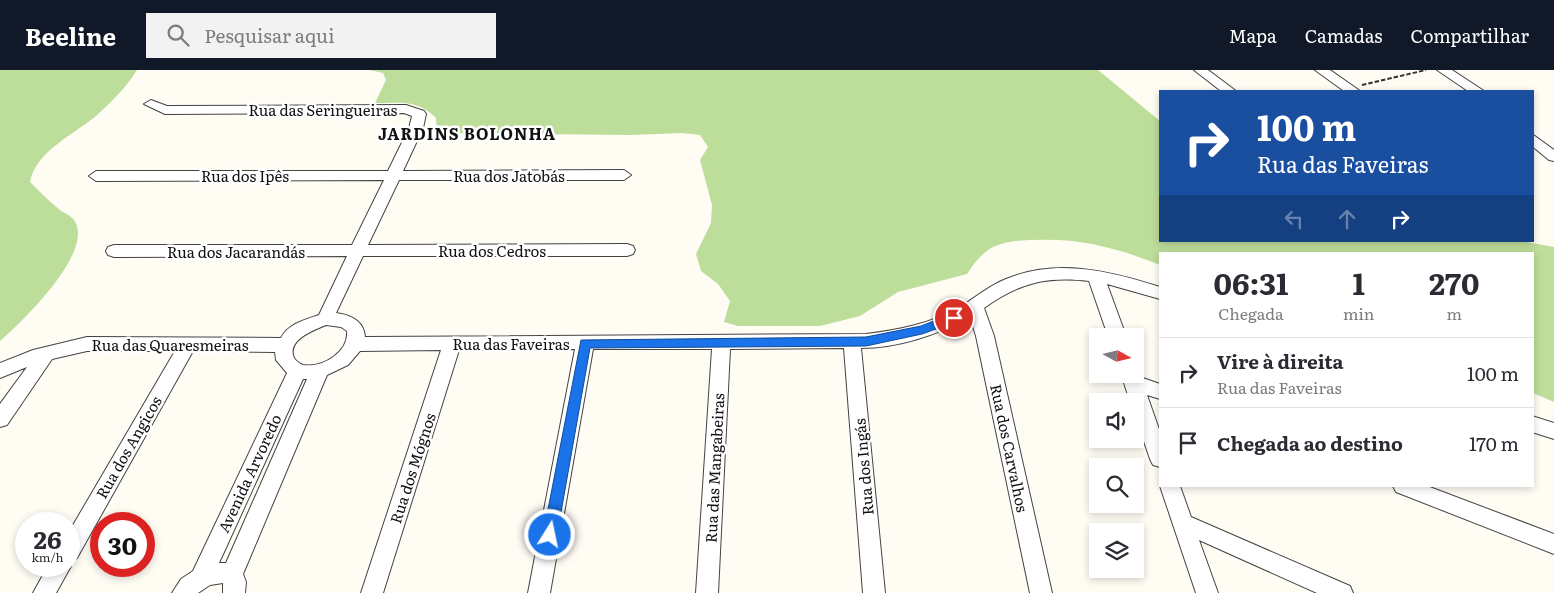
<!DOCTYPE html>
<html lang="pt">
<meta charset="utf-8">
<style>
body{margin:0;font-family:Literata,serif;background:#f2f2f3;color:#2b2b33;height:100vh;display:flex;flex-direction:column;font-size:19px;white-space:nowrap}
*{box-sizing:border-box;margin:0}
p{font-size:16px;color:#7c7c81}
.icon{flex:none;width:28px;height:28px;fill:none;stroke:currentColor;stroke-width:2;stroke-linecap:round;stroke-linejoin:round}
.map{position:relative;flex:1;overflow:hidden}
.details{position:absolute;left:1159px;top:182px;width:375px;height:235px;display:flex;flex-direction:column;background:#fff;border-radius:0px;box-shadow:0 2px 8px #0003}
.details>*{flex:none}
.top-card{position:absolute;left:1159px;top:20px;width:375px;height:152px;border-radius:0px;box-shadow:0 2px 8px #0003;background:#1a4fa0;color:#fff;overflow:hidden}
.needle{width:32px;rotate:98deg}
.buttons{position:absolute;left:1089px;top:258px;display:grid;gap:10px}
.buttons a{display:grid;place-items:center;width:55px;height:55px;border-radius:0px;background:#fff;box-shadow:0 2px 8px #0003;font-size:25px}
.speed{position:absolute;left:15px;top:442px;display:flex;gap:10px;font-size:25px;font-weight:700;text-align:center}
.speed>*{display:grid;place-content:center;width:65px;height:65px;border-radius:50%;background:#fff;box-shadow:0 2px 8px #0003;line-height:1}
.speed small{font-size:12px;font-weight:400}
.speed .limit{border:8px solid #d22;background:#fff;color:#111}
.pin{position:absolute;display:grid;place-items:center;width:42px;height:42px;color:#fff;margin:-21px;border:2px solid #fff;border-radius:50%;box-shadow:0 1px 5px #0007}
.me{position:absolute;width:55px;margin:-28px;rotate:10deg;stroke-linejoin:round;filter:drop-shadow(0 0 4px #0008)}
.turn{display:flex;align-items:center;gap:18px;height:105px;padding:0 15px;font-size:22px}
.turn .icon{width:65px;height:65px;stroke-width:2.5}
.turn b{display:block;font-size:35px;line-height:42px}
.lanes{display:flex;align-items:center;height:48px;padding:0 15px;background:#0003;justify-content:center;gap:25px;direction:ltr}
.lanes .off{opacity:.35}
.eta{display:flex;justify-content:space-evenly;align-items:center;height:85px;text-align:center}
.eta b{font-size:30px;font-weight:700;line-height:35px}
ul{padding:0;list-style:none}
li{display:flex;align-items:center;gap:15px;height:70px;padding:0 15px;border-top:1px solid #e1e1e2}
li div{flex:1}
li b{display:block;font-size:19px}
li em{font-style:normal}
header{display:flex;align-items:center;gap:30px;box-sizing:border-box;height:70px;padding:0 25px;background:#111827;color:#fff}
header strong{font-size:24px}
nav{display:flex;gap:28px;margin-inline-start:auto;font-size:18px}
.search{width:350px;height:45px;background:#f2f2f3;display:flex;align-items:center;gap:12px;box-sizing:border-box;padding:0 18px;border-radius:0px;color:#7c7c81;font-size:19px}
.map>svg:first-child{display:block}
.forest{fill:#bddd9a}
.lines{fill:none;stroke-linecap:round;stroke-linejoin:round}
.minor-casing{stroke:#434343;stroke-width:2}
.path{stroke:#323232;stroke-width:2;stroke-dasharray:4.5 2;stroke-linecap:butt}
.minor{fill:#fff;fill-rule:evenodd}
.route{fill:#1a73e8;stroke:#114b97}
.labels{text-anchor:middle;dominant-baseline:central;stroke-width:5;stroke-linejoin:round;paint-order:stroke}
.street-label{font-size:15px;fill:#101010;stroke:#fff}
.far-district-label{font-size:16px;font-weight:bold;letter-spacing:1px;fill:#101010;stroke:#fff}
</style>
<header>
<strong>Beeline</strong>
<div class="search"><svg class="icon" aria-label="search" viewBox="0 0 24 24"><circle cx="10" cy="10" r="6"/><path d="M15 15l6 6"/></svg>Pesquisar aqui</div>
<nav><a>Mapa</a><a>Camadas</a><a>Compartilhar</a></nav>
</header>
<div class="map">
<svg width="1554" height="523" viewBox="0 0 1554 523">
<rect width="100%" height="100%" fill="#fffcf4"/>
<g class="forest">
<path d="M0 0H137C126 18 111 32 96 46 73 65 35 82 30 112 40 122 50 132 61 141 65 143 71 146 74 150 96 181 21 253 0 271Z"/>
<path d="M370 0H1098L1160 51V171H1522L1554 177V332L1533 323 1532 184H1160V195C1117 178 1081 168 1034 170 1021 170 1006 171 993 177 981 184 974 193 967 204L898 222 860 246 820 256H738L724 252 730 231 718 214 701 201 696 184 711 153 712 135 700 90 708 77 700 65 682 63 631 65 437 63 436 48C417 29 400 33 375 33L386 10 383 3Z"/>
</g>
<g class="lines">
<defs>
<g id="minor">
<polygon points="1194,0 1208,0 1236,21 1221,21"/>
<polygon points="1315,0 1330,0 1360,21 1344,21"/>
<polygon points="1437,0 1452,0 1484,21 1468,21"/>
<path d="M151 30 167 36 406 35 424 41 426 44 423 58 403 101 624 100 631 105 624 110H399L368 175 627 174 633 176 635 180 633 184 627 186H363L336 243C351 245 364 251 365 267L866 264C898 260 930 254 958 238 974 229 988 216 1006 209 1057 188 1110 201 1160 217V229L1107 214 1126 266H1108L1089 211C1046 206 1019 213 984 238L994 266 1052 523H1030L976 266 970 247C938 265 897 278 861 278L885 523H863L844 278 730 279 718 523H696L712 279H593L550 523H528L575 279 459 280 383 523H361L441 280 360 281 348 295 327 305 243 504 246 512 245 523H223V513L210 515 198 523H172L181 509 193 501 287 303 276 290 275 282 193 281 77 488 69 491V462L175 281H87L52 289 7 355 0 357V334L27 297 0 308V293L33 280 87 267 281 268C288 254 304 250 319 245L347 186 114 187 108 185 106 181 108 177 114 175H352L384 110 96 111 89 106 96 101H388L409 58 412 46 404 43 165 44 144 34ZM326 255 341 257 347 261C349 282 323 298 303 295 300 294 296 291 294 288 286 270 314 260 326 255ZM303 309H307L226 493H219Z"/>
<polygon points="1532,64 1554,80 1554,91 1549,90 1532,76"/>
<polygon points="1135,298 1140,307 1160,314 1160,329 1147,325 1160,362 1160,397 1153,395 1150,389 1135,345 1135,331 1130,331 1121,304 1135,304"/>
<polygon points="1532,346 1554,353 1554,369 1532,362"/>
<polygon points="1160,416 1180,416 1191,447 1350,516 1353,523 1317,523 1199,470 1218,523 1196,523"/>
<polygon points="1393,416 1427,416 1554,464 1554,484 1396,422"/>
<polygon points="69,491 71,496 56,523 33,523 48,496 69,496"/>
</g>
</defs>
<use href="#minor" class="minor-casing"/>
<polyline class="path" points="1362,15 1426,0"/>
<use href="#minor" class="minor"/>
</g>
<polygon class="route" points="954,243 958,245 958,251 922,264 866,276 590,278 557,465 555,470 550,472 545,470 543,465 581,270 866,267 921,256"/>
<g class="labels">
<g class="street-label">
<text x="323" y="39">Rua das Seringueiras</text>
<text x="245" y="105">Rua dos Ipês</text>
<text x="509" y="105">Rua dos Jatobás</text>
<text x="492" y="180">Rua dos Cedros</text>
<text x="236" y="181">Rua dos Jacarandás</text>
<text x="511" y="273">Rua das Faveiras</text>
<text x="170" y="274">Rua das Quaresmeiras</text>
<text transform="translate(128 377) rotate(-60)">Rua dos Angicos</text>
<text transform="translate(1010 378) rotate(78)">Rua dos Carvalhos</text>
<text transform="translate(863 397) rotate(-95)">Rua dos Ingás</text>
<text transform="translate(412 398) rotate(-72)">Rua dos Mógnos</text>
<text transform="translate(714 398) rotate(-87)">Rua das Mangabeiras</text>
<text transform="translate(249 403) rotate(-65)">Avenida Arvoredo</text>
</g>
<g class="far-district-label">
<text x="467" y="63">JARDINS BOLONHA</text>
</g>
</g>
</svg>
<div class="buttons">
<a><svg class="needle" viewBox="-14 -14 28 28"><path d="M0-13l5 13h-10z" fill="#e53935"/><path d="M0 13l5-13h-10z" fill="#7c7c81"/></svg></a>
<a><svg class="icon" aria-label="sound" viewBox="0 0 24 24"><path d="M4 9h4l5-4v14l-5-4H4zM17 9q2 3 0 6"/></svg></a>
<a><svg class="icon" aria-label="search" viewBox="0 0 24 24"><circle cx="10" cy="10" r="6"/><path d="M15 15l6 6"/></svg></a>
<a><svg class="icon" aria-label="layers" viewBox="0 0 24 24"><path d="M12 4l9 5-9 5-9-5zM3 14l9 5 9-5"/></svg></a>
</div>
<div class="speed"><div>26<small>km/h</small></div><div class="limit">30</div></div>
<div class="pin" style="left:954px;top:248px;background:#d93025"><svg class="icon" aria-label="arrive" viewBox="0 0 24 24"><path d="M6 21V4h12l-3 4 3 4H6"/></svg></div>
<svg class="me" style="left:550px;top:465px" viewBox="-20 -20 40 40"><circle r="17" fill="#1a73e8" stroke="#fff" stroke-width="3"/><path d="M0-11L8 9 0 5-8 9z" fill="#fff"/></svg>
<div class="top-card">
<div class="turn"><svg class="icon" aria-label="right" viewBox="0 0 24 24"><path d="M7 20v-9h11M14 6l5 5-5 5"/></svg><div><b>100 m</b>Rua das Faveiras</div></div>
<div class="lanes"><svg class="icon off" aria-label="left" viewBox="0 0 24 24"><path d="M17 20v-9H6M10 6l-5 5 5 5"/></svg><svg class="icon off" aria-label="ahead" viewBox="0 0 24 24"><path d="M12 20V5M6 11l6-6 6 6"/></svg><svg class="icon" aria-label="right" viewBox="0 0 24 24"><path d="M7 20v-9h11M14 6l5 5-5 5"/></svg></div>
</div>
<section class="details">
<div class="eta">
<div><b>06:31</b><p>Chegada</p></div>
<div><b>1</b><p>min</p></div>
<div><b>270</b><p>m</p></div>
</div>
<ul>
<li><svg class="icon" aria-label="right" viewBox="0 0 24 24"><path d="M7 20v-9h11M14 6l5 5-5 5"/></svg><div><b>Vire à direita</b><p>Rua das Faveiras</p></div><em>100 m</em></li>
<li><svg class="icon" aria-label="arrive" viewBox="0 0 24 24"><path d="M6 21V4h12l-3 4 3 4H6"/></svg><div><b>Chegada ao destino</b></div><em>170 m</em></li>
</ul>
</section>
</div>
